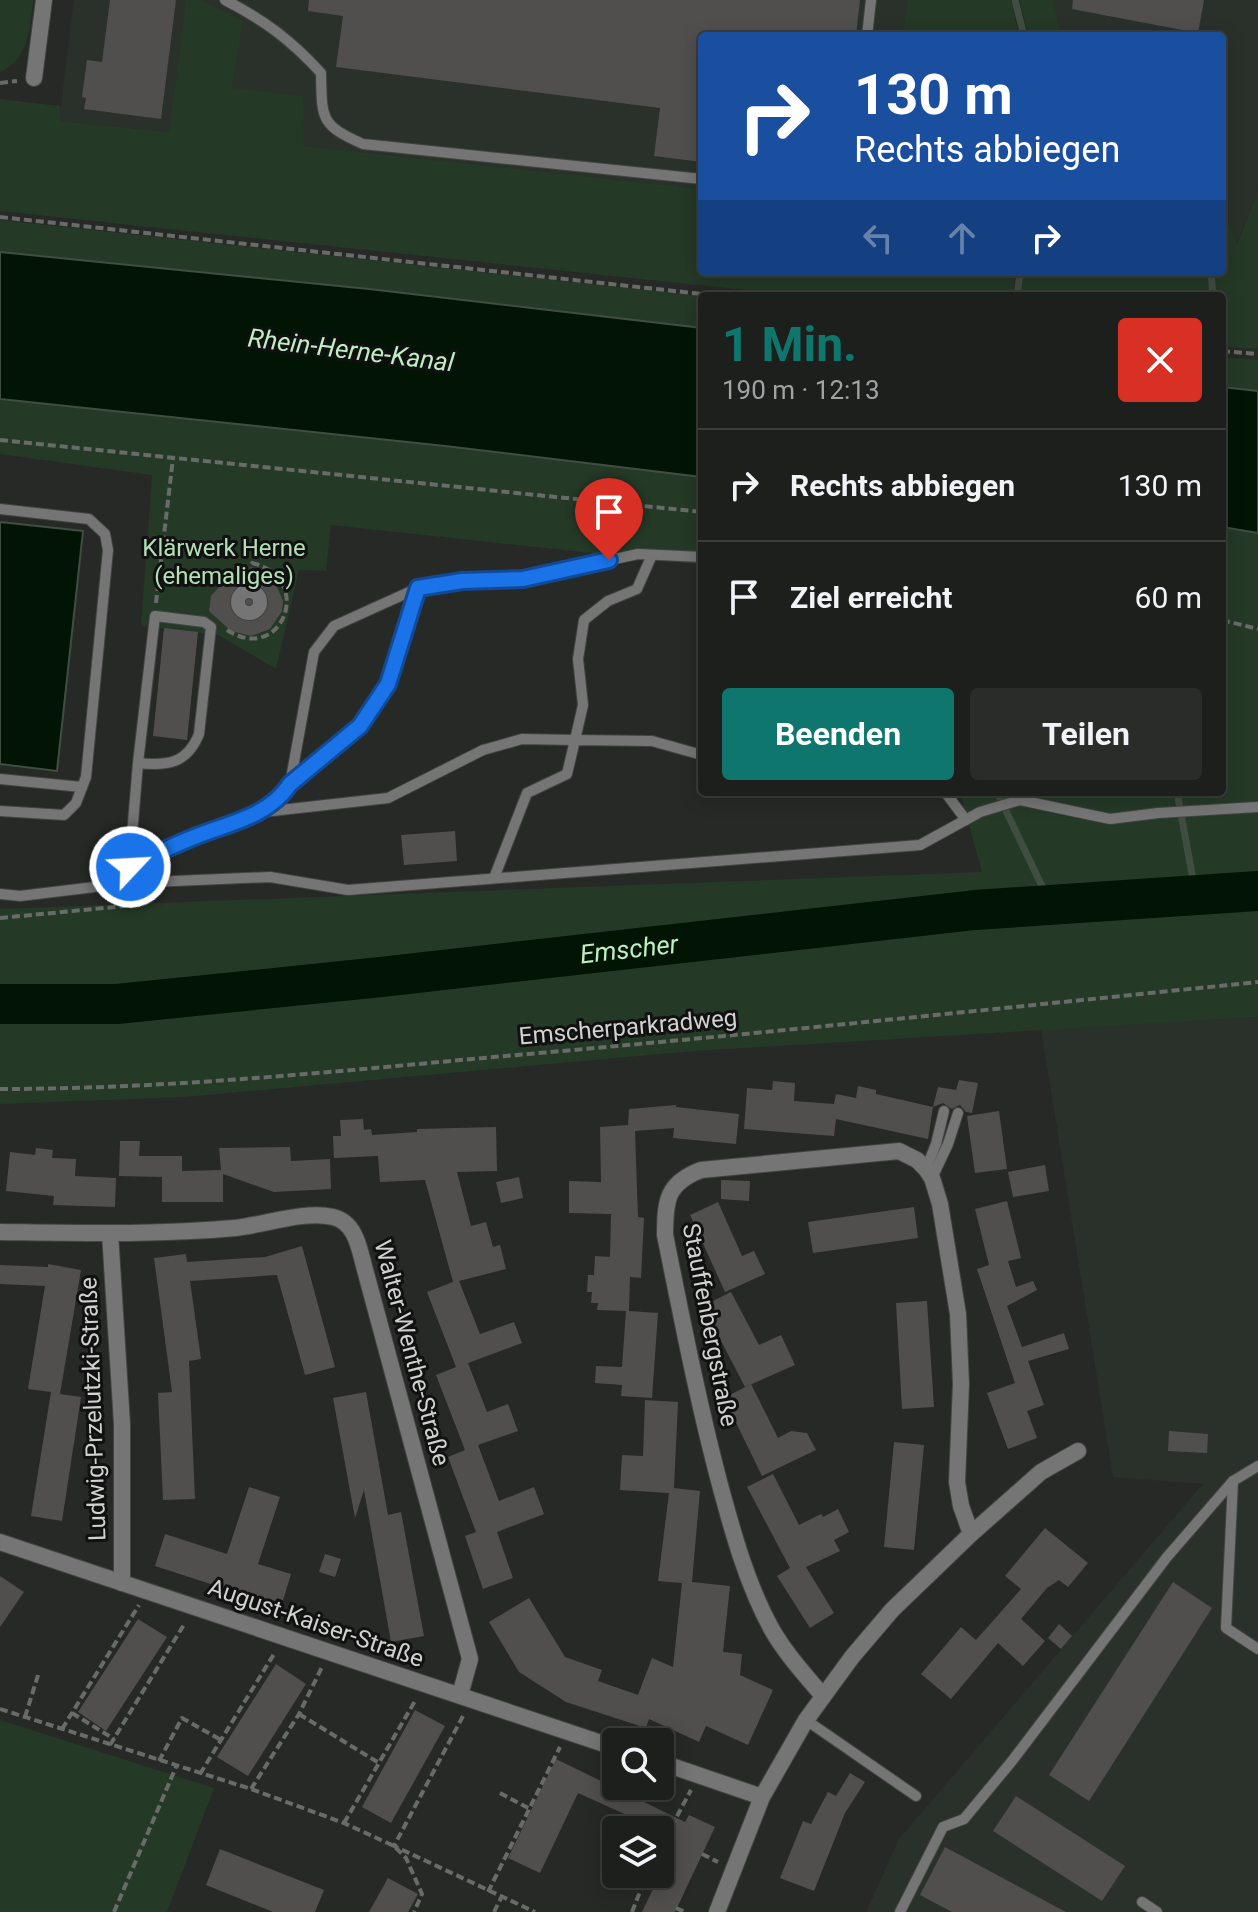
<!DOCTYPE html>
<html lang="de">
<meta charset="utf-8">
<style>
body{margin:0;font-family:Roboto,sans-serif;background:#2a2c2a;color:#f1f3f6;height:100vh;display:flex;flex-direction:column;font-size:30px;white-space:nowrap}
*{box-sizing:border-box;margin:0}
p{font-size:26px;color:#a0a2a4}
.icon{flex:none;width:44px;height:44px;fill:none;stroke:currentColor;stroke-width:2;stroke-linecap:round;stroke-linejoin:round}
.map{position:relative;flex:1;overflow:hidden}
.side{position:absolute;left:698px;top:292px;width:528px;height:504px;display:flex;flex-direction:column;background:#1d1f1d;border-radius:8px;box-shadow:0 4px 20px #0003,0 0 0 2px #3b3d3b}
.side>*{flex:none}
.banner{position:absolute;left:698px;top:32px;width:528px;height:244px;border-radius:8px;box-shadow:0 4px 20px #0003,0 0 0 2px #3b3d3b;background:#1a4fa0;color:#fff;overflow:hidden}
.controls{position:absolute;left:602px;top:1728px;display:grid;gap:16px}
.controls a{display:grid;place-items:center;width:72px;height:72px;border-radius:8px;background:#1d1f1d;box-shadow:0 4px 20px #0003,0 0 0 2px #3b3d3b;font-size:40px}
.pin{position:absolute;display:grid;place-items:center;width:68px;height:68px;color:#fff;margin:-82px -34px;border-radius:50% 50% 50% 0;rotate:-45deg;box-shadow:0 0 8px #0007}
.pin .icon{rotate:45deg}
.me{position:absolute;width:88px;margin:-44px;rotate:65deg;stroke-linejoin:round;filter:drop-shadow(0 0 6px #0008)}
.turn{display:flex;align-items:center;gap:28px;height:168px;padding:0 24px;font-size:36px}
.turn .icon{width:104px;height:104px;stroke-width:2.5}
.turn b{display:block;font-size:56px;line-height:68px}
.lanes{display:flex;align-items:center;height:76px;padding:0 24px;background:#0003;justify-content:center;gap:40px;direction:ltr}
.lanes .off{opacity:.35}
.round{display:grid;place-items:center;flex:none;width:84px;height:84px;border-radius:8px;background:#2a2c2a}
.overview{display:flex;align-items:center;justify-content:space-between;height:136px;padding:0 24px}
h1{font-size:48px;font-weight:700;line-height:60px;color:#0f766e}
.button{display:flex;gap:16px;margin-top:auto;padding:16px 24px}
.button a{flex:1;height:92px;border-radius:8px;background:#0f766e;color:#fff;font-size:32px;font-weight:700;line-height:92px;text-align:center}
.button a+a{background:#2a2c2a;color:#f1f3f6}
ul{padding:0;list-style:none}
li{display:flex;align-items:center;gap:24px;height:112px;padding:0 24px;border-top:2px solid #3b3d3b}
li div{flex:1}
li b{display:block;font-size:30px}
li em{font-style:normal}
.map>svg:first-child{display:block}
.built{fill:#2a312a}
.green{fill:#253927}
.water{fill:#021505;stroke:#404e42;stroke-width:2}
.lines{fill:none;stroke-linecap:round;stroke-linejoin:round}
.stream{stroke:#404e42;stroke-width:7}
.river{stroke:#021505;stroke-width:40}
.building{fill:#514e4e}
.service-casing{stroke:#424442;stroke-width:12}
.pedestrian-casing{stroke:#424442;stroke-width:16}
.minor-casing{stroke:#424442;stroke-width:18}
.path{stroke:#696b69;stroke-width:4;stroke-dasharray:8 4;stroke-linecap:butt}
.service{stroke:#747574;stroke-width:10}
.pedestrian{stroke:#747574;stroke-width:14}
.minor{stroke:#747574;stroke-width:16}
.route-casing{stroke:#114b97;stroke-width:20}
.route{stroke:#1a73e8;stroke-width:14}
.labels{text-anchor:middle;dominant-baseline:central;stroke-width:6;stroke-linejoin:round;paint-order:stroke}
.park-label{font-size:24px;fill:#b2e0b6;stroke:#111}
.street-label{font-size:24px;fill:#d0d2d0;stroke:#111}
.water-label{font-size:26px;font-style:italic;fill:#c0eec4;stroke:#111}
</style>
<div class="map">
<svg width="1258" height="1912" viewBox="0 0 1258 1912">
<rect width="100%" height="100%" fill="#272927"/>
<g class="built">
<polygon points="74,0 186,0 170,132 59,121"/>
<polygon points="200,0 907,0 903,36 702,36 702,189 303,146 231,88"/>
<polygon points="1053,0 1258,0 1258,191 1236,245 1222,210 1222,36 1062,36"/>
<polygon points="1258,1017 1258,1912 866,1912 899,1839 1203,1484 1113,1477 1041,1029"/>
</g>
<g class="green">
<path d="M0 0H33C30 27 29 60 0 72Z"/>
<polygon points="186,0 200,0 243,21 232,88 303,96 304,146 702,189 702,272 1015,272 1013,296 801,296 0,211 0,99 60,106 60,121 169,132"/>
<polygon points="907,0 1011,0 1019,36 903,36"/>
<polygon points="1020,0 1053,0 1062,36 1028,36"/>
<polygon points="1258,191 1258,349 1222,347 1222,296 1216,296 1214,272 1222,272 1222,210 1237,244"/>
<polygon points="0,220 702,296 702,328 369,289 0,252"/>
<polygon points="1023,272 1208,272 1210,296 1020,296"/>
<polygon points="1222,357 1258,360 1258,391 1222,387"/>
<polygon points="0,399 445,446 702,477 702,565 331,525 326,571 299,570 276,669 218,635 141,626 152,475 0,454"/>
<polygon points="1222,527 1258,533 1258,1017 694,1051 184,1097 0,1104 0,909 982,872 960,792 1222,792"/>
<polygon points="0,1720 214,1788 167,1912 0,1912"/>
</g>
<g class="water">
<polygon points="0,252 369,289 702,328 702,477 445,446 0,399"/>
<polygon points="1222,387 1258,391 1258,533 1222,527"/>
<polygon points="0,522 83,531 57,771 0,764"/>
</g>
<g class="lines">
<g class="stream">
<polyline points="1015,0 1024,36"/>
<polyline points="1211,272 1213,296"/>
<polyline points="1017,296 1020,272"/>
<polyline points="997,792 1051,905"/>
<polyline points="1177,792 1196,896"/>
</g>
<path class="river" id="s1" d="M0 1004H117L381 977 975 910 1258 891"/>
</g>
<g class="building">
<polygon points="110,0 176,0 161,119 84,109 86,98 82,97 87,60 102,62"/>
<polygon points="309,0 860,0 856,36 702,36 702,162 654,156 660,108 336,67 343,16 308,11"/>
<polygon points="1073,0 1204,0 1198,33 1072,9"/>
<polygon points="247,569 267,574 275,582 283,601 282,611 270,629 251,636 231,631 209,611 211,596 228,577"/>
<polygon points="164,628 198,632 187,740 153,736"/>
<polygon points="455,831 457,861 404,865 401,835"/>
<polygon points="959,1080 978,1083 972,1113 966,1112 960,1105 952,1109 943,1103 933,1107 928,1139 836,1119 834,1136 744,1129 747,1088 772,1090 773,1081 795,1083 794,1101 834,1104 836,1094 856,1098 858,1086 876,1090 876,1094 933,1107 938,1087 956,1090"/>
<polygon points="676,1105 676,1107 739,1114 736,1144 673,1138 674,1128 635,1131 638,1217 644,1218 641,1278 630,1277 629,1311 658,1313 652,1398 621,1396 622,1385 595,1383 596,1366 622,1367 626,1311 597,1310 598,1303 591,1303 592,1292 587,1292 588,1275 594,1275 595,1256 610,1257 611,1214 569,1213 569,1181 601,1182 600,1127 628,1125 629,1109"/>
<polygon points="999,1111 1007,1169 975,1173 967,1116"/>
<polygon points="363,1119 364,1130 371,1129 372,1135 417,1132 417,1129 496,1127 497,1171 457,1172 471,1226 486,1222 493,1247 500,1245 506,1269 459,1281 480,1334 514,1322 522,1343 468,1363 487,1412 508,1404 518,1431 478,1445 499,1501 534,1487 544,1514 497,1532 513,1578 483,1589 465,1536 476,1532 448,1457 465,1450 436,1375 456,1367 427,1292 453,1282 425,1180 380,1182 378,1156 334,1158 333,1136 341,1136 340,1120"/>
<polygon points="120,1141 140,1141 139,1156 182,1156 182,1171 221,1170 219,1148 290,1147 291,1161 330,1159 331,1189 274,1192 223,1174 223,1202 162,1202 162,1177 119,1176"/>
<polygon points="36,1148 53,1150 52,1158 76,1159 75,1176 116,1178 115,1207 53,1205 54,1196 6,1191 10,1152 35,1155"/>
<polygon points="1045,1165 1049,1191 1013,1197 1008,1172"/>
<polygon points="519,1177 523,1198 501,1203 496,1182"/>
<polygon points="721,1180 750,1181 749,1201 721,1199"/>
<polygon points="1007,1201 1021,1258 1008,1261 1016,1287 1033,1281 1037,1290 1007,1306 1022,1347 1064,1333 1069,1349 1028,1361 1044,1405 1027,1411 1037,1438 1008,1449 987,1393 1015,1383 977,1269 989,1265 975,1209"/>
<polygon points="718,1202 742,1256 754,1251 765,1274 725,1292 690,1215"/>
<polygon points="914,1207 918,1238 813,1253 808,1222"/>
<polygon points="302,1246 335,1367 305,1375 277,1275 190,1281 201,1359 189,1361 195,1499 163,1500 158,1393 172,1392 154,1258 186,1254 187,1262 265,1257"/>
<polygon points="48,1264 81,1270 60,1394 81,1397 62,1521 31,1516 51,1392 28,1389 45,1286 0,1284 0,1265 48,1267"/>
<polygon points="731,1292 759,1345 781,1335 795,1365 745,1387 703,1306"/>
<polygon points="927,1301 934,1407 902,1409 896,1303"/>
<polygon points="751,1384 778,1438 791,1431 807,1433 816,1450 762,1476 724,1398"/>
<polygon points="366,1392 388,1515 401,1512 424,1636 391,1642 364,1490 355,1518 333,1398"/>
<polygon points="645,1400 678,1402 674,1488 700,1491 692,1582 730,1586 723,1652 742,1654 740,1675 773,1690 748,1745 706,1726 699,1742 649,1719 646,1728 566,1702 519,1672 489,1622 529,1598 565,1657 602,1670 598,1681 638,1695 652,1658 673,1667 682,1583 658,1581 669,1493 620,1490 622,1455 643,1456"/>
<polygon points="1169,1431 1208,1434 1207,1453 1168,1451"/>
<polygon points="894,1442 924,1445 914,1550 884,1547"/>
<polygon points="773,1474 799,1525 821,1514 823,1517 838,1509 849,1532 834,1540 840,1551 806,1567 834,1613 810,1628 777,1576 790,1568 747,1487"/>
<polygon points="249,1487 280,1497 258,1564 291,1574 281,1607 155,1566 165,1534 227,1554"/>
<polygon points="1045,1528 1088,1563 1068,1587 1059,1580 1047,1588 1021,1619 1045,1641 1023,1666 998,1643 951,1699 921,1674 961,1627 976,1640 1021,1589 1005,1576"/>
<polygon points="325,1554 341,1559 335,1577 319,1572"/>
<polygon points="0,1576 24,1592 0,1627"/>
<polygon points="1173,1582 1212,1608 1089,1801 1049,1775"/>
<polygon points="138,1619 167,1637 106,1731 78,1712"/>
<polygon points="1059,1624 1072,1636 1061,1649 1048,1638"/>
<polygon points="276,1664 306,1684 248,1776 217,1757"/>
<polygon points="415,1710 445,1726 391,1823 362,1807"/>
<polygon points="556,1759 685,1822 689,1815 715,1827 675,1912 642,1912 663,1868 660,1867 660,1830 578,1793 540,1873 508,1858"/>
<polygon points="850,1773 865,1782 845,1813 814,1891 780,1878 803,1821 811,1824 828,1792 836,1796"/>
<polygon points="1016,1796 1125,1866 1102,1901 993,1831"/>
<polygon points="945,1847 1066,1912 952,1912 920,1895"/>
<polygon points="220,1849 324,1890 315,1912 273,1912 206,1885"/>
<polygon points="388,1878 418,1894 408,1912 369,1912"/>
</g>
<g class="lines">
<defs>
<g id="service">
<path d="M225 0C264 20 291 40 321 73 322 119 320 125 363 144L702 179"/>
<polyline points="867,36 871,0"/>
<polyline points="0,509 89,519 105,534 108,550 86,777 76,803 64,815 0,811"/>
<polyline points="0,779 82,787"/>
<polyline points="290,784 360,726 388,684 418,588"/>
<polyline points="945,792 966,820"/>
<polyline points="263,812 388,798 483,750 522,739 575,740 583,705 578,659 584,620 608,601 637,589 652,555"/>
<path d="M130 867C149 858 167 848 187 840 223 824 267 819 290 784L314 652 334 626 418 588 462 581 523 579 638 554 702 557"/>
<polyline points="494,878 527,793 567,774 575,740 652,741 702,755"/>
<path d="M128 883 138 763 155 616 204 622 211 627 199 734C187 764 167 766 138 763"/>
<polyline points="0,894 20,896 128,883 270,877 348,890 920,845 980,812 1020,800 1110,819 1158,813 1258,807"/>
<polyline points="926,1169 936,1144 944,1111"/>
<polyline points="932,1178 948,1144 958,1113"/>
<polyline points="1258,1466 1233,1481 1226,1628 1258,1649"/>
<polyline points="806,1720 916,1796"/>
<polyline points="1142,1902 1157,1912"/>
<polyline points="900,1912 943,1827 964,1819 1012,1761 1167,1557 1233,1481"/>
</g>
<circle id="pedestrian" cx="249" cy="602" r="11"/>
<g id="minor">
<polyline points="34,78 44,0"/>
<path d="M0 1232C78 1233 157 1235 235 1228 264 1225 305 1210 333 1217 355 1222 359 1247 364 1266L470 1659 460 1695"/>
<polyline points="110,1233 122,1424 122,1583"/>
<polyline points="0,1542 616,1748"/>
<path d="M823 1696C805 1675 785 1653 771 1628 747 1584 733 1533 720 1485 698 1402 682 1319 665 1235 665 1200 667 1183 701 1170L899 1151 917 1160 926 1169 932 1178 940 1204 958 1314 961 1384 957 1482 961 1506 971 1534"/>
<polyline points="660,1762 762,1797"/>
<polyline points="717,1912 762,1797 806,1720 852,1657 892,1610 971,1534 1041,1472 1078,1451"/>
</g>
</defs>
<use href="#service" class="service-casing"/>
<use href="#pedestrian" class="pedestrian-casing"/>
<use href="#minor" class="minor-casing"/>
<g class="path">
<polyline points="0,83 17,81"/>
<polyline points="0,217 720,296"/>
<polyline points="1222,351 1258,354"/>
<polyline points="0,440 702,512"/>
<polyline points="156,603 173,458"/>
<polyline points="1222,620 1258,629"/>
<path d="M227 630C282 666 316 578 252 563L249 591"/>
<polyline points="0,918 125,906 126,898"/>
<path d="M0 1089C165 1089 330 1072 494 1057 749 1035 1003 1008 1258 982"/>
<polyline points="0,1709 251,1789 344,1823 394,1846 406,1858 422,1894 414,1912"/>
<polyline points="72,1713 114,1739"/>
<polyline points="299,1714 379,1763"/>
<polyline points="463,1716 394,1846 535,1912"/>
<polyline points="25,1717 39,1672"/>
<polyline points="62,1729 139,1605"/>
<polyline points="110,1745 185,1623"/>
<polyline points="159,1761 182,1718 221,1740"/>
<polyline points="200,1774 274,1654"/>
<polyline points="251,1789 299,1714 322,1667"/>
<polyline points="500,1793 530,1809"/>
<polyline points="344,1823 415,1701"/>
<polyline points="660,1848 691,1790"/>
<polyline points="702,1854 718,1862"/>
<polyline points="488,1892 560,1747"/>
<polyline points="676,1908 685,1912"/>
<polyline points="114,1912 176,1767"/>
<polyline points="494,1912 501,1898"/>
<polyline points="632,1912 647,1874"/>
</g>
<use href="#service" class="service"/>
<use href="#pedestrian" class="pedestrian"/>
<use href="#minor" class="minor"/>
</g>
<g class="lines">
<defs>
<path id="route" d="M130 867C149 858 167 848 187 840 223 824 267 819 290 784L360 726 388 684 418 588 462 581 523 579 609 560"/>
</defs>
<use href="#route" class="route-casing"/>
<use href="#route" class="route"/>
</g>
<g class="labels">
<g class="park-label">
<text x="224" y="548">Klärwerk Herne<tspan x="224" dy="28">(ehemaliges)</tspan></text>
</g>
<g class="street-label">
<text transform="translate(628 1027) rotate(-5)">Emscherparkradweg</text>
<text transform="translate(710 1325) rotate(79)">Stauffenbergstraße</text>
<text transform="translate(412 1353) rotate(75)">Walter-Wenthe-Straße</text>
<text transform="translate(93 1409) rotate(-92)">Ludwig-Przelutzki-Straße</text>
<text transform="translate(316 1623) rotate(19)">August-Kaiser-Straße</text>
</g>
<g class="water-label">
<text transform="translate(351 350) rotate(7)">Rhein-Herne-Kanal</text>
<text stroke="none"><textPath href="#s1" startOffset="632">Emscher</textPath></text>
</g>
</g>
</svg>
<div class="controls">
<a><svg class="icon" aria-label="search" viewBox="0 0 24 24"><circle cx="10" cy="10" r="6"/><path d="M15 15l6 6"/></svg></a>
<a><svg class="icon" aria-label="layers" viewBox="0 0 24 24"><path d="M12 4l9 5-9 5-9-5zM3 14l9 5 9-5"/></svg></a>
</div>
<div class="pin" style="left:609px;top:560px;background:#d93025"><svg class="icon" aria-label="arrive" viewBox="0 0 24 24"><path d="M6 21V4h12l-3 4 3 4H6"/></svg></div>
<svg class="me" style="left:130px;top:867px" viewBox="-20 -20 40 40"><circle r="17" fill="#1a73e8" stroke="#fff" stroke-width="3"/><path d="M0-11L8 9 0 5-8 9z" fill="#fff"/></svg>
<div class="banner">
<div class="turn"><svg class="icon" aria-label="right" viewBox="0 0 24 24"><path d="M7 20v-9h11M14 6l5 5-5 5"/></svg><div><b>130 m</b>Rechts abbiegen</div></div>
<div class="lanes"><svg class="icon off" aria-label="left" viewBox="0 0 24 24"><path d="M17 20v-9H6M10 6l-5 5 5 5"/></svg><svg class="icon off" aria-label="ahead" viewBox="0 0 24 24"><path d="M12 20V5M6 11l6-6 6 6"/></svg><svg class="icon" aria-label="right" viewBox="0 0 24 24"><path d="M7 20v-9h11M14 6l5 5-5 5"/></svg></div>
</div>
<section class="side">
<div class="overview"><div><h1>1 Min.</h1><p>190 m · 12:13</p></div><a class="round" style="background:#d93025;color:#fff"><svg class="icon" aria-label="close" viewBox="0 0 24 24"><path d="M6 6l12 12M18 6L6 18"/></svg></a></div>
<ul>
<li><svg class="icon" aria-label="right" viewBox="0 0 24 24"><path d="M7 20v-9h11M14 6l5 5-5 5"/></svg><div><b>Rechts abbiegen</b></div><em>130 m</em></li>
<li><svg class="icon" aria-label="arrive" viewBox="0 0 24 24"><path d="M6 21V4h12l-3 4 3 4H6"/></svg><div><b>Ziel erreicht</b></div><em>60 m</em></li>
</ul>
<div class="button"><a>Beenden</a><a>Teilen</a></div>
</section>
</div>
